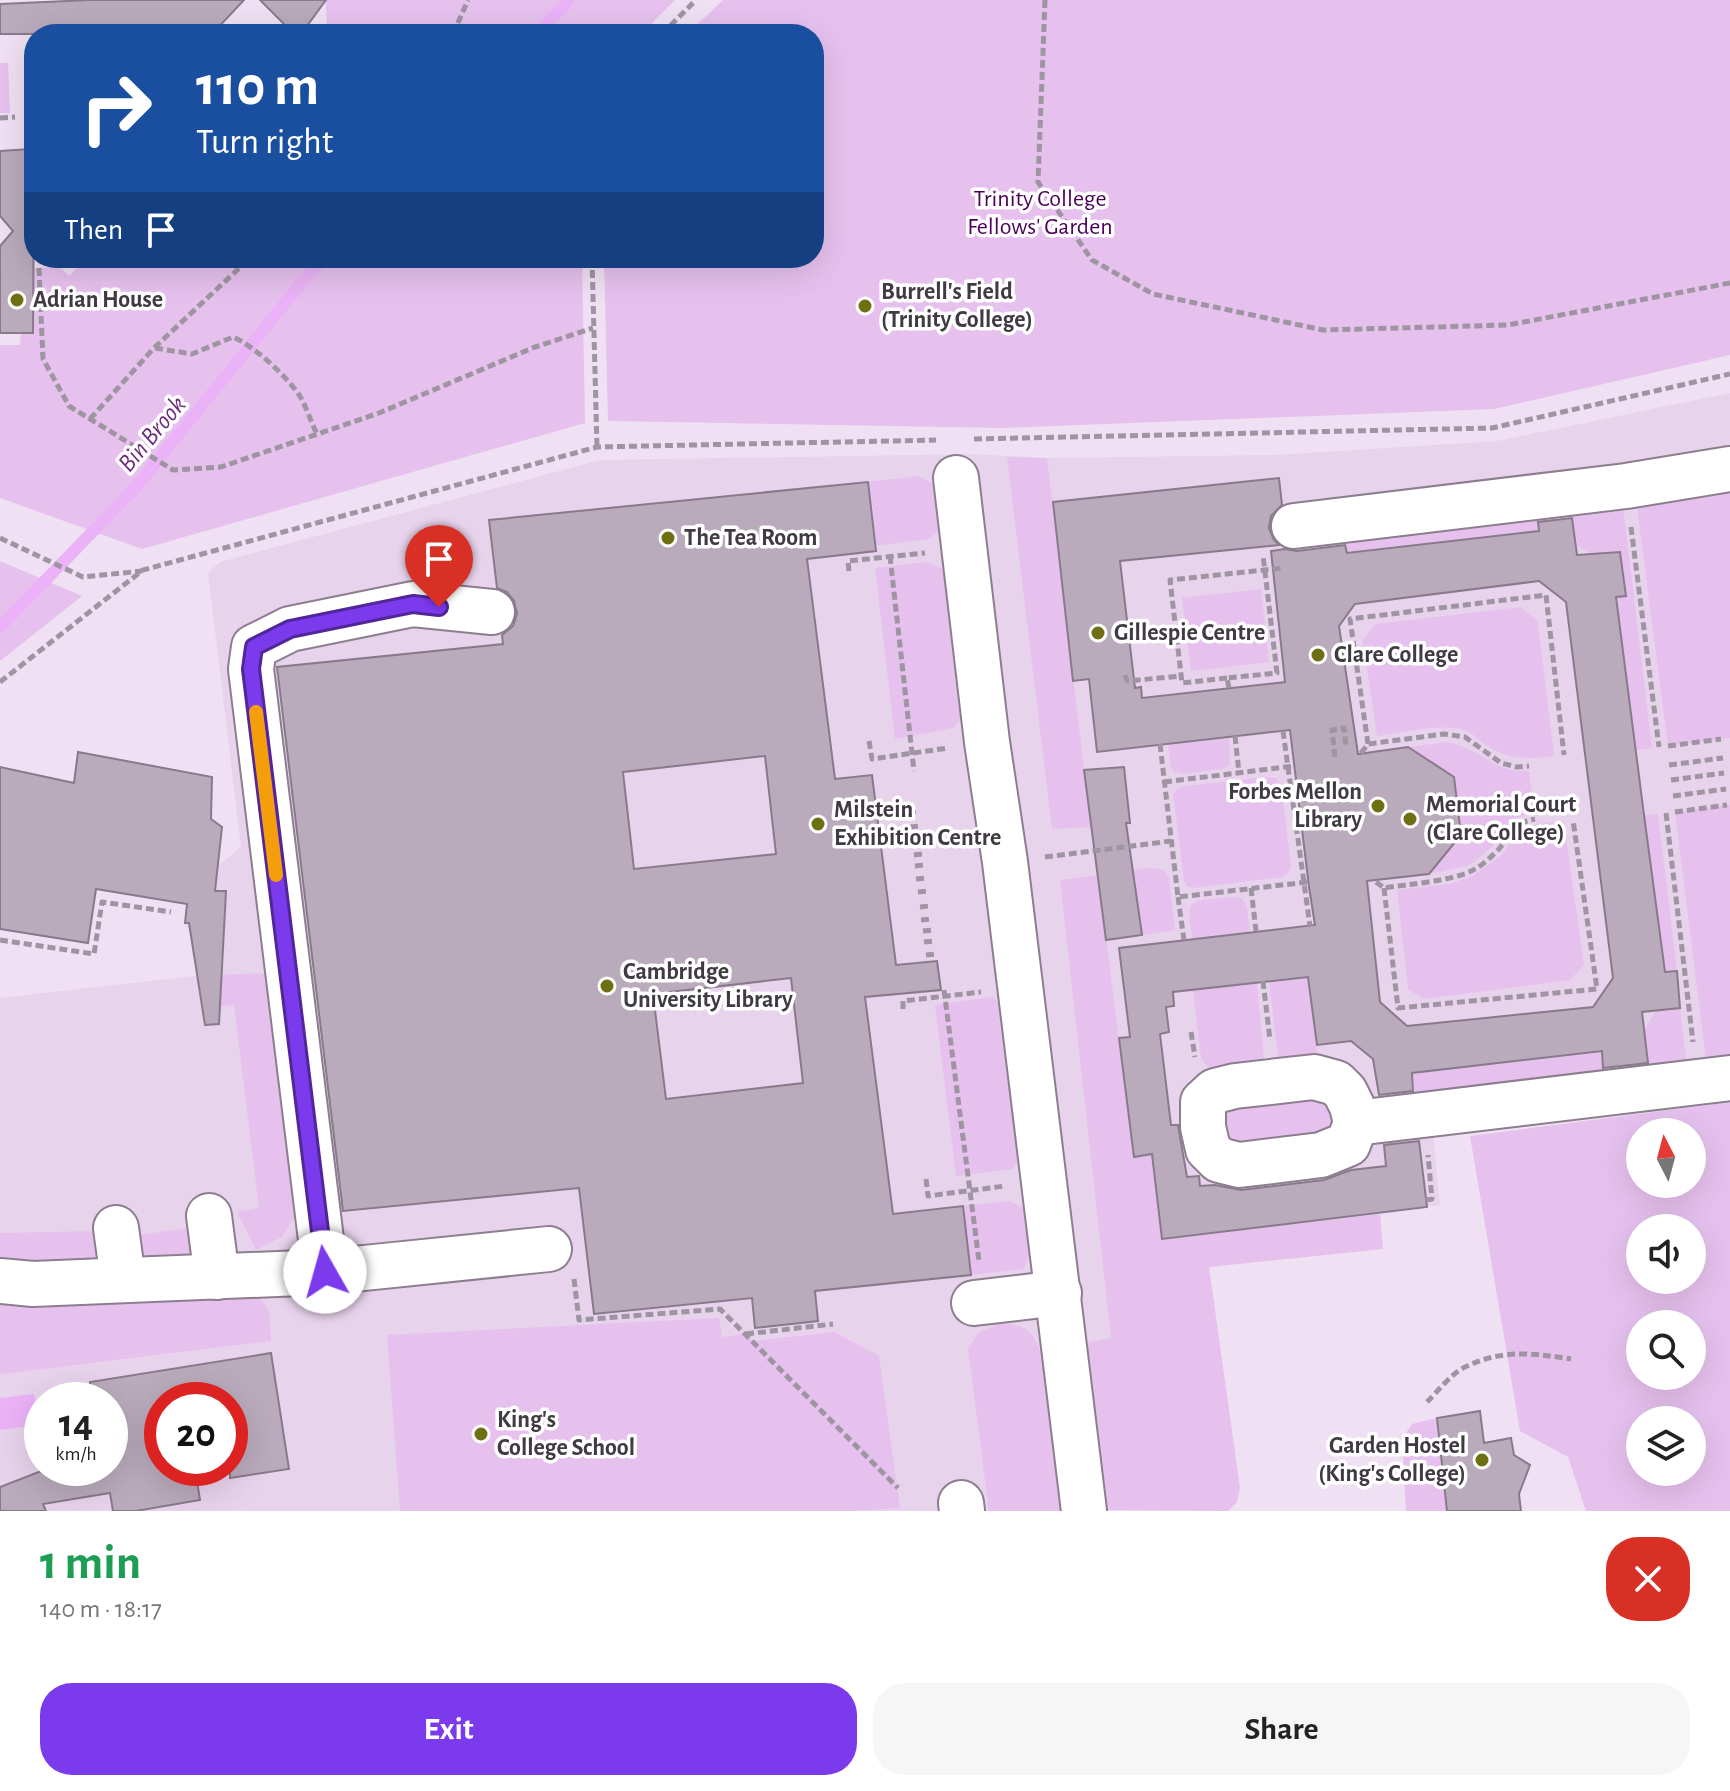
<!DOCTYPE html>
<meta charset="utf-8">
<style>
body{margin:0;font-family:"Alegreya Sans",sans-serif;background:#f6f6f6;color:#222;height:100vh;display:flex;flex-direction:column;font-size:30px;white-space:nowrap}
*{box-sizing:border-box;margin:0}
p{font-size:26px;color:#767676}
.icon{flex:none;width:44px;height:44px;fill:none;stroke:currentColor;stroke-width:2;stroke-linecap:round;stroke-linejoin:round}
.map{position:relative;height:1511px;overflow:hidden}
.side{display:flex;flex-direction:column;background:#fff;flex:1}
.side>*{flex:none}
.banner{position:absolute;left:24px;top:24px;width:800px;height:244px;border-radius:32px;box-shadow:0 8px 32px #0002;background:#1a4fa0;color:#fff;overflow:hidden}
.needle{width:52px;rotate:354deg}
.tools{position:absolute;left:1626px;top:1118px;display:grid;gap:16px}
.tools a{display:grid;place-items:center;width:80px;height:80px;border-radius:50%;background:#fff;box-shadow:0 8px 32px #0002;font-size:40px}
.speed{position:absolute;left:24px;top:1382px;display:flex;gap:16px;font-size:40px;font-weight:700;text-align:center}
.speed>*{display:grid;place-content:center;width:104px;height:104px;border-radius:50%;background:#fff;box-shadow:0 8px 32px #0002;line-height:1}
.speed small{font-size:20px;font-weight:400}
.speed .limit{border:12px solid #d22;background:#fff;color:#111}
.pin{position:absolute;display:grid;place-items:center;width:68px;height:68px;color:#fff;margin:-82px -34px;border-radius:50% 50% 50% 0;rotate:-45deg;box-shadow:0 0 8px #0007}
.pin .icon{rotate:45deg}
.me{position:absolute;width:88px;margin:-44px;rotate:353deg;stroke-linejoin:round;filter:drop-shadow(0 0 6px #0008)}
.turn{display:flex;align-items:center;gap:28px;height:168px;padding:0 40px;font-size:36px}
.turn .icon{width:104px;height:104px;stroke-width:2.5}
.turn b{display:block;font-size:56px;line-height:68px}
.then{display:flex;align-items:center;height:76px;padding:0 40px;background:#0003;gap:16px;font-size:30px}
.round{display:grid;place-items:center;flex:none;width:84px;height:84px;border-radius:32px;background:#f6f6f6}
.overview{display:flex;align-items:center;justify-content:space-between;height:136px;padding:0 40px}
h1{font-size:48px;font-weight:600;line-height:60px;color:#1e9e55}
.action{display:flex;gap:16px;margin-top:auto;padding:16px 40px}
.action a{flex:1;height:92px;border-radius:32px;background:#7c3aed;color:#fff;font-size:32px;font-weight:600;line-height:92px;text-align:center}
.action a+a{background:#f6f6f6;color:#222}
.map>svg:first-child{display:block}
.built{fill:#e8d3ec;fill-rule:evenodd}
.green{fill:#e6c1ee;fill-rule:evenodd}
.water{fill:#ebb2f7}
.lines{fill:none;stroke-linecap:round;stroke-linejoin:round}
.stream{stroke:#ebb2f7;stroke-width:12}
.building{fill:#b9aabc;stroke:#887a8b;stroke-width:2;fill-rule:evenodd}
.minor-casing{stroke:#8c7e8f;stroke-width:48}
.path{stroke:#9f94a2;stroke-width:5;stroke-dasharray:8 4;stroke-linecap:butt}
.minor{stroke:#fff;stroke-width:44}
.route-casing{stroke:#51269a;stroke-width:20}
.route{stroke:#7c3aed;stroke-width:14}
.slow{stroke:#f59e0b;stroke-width:14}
.poi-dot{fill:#6e6f13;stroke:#fff;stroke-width:3}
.labels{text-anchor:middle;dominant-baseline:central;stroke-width:7;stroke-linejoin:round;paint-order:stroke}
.park-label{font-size:24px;fill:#4a0157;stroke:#fff}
.poi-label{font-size:24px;font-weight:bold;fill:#403a42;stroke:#fff;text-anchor:start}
.water-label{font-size:26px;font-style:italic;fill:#6e2c7c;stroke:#fff}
</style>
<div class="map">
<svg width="1730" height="1511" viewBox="0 0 1730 1511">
<rect width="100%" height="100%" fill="#f0e0f3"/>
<path class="built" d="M1730 393V1095L1433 1134 1440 1205 1162 1239 1111 1339 1086 1343 1106 1511H0V998L202 975 196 968 191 936 185 923 189 889 241 847 208 573 220 562 600 460 973 454 1047 458 1275 455 1497 441ZM42 1400H110V1468H42ZM162 1400H230V1468H162Z"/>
<g class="green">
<polygon points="326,0 675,0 655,20 644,34 327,34"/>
<polygon points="723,0 1730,0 1730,355 1494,409 1002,428 608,421 604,258 814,258 814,34 687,34"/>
<polygon points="0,63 8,63 10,113 0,113"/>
<polygon points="99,258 582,258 585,423 142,549 0,498 0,345 20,345 21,333 33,332 33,268 60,267 69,276 78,267 100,267"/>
<polygon points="1007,457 1047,458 1091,827 1052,829"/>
<polygon points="919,476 935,485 942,529 929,539 875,546 868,482"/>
<polygon points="1730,484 1730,738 1668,746 1636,500"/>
<polygon points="1622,498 1652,748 1635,750 1616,597 1626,595 1620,552 1591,554 1575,544 1571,515 1537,519 1539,531 1347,553 1344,542 1298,548 1295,535"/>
<polygon points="0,561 82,596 0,661"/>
<polygon points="926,562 945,570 965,713 954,728 895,739 875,568"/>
<polygon points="1261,589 1269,662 1191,671 1182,598"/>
<path d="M1521 607 1538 622 1554 756C1530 759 1510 760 1489 747 1480 742 1473 732 1464 730 1439 723 1403 733 1377 736L1363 640 1375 624Z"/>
<polygon points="1229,736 1230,765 1226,768 1183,774 1175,772 1171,768 1168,743"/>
<path d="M1446 742C1480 747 1494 774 1529 771L1534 812 1516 818 1503 831 1492 847 1468 866 1429 874 1461 835 1408 747Z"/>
<polygon points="1265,777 1276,778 1281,785 1291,865 1289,872 1283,877 1193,888 1187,886 1184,880 1173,794 1177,789 1185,786"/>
<polygon points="1730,805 1730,1066 1707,1068 1675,812"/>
<polygon points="1658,814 1677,971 1665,972 1644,815"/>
<polygon points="1564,821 1584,965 1570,980 1424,999 1408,989 1397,890 1449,884 1472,876 1500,856 1521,831 1536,824"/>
<polygon points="1151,868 1164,870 1169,878 1175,930 1142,935 1133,870"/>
<polygon points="1098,875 1134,1156 1152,1154 1162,1239 1380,1214 1383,1249 1209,1267 1240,1488 1237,1502 1228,1511 1106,1510 1086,1343 1111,1338 1060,880"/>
<polygon points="1232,897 1242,898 1247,907 1250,933 1192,939 1189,913 1191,905 1200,900"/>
<polygon points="279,973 300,1208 282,1237 256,1250 237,1212 259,1208 234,1005 208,1007 203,975"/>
<polygon points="1323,975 1312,1007 1318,1064 1286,1067 1278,1058 1269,981"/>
<polygon points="1257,982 1264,1060 1256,1070 1211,1072 1201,1058 1193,989"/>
<polygon points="993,997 1000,1005 1021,1156 1012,1169 956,1176 935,1005"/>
<polygon points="1680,1008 1687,1067 1415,1096 1412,1073 1602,1051 1604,1068 1647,1064 1644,1030 1656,1011"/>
<polygon points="1312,1090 1338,1101 1330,1136 1230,1150 1218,1111"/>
<path d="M1730 1102V1511H1586L1568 1457 1520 1431 1470 1136ZM1640 1132H1692V1184H1640ZM1640 1228H1692V1280H1640ZM1640 1324H1692V1376H1640ZM1640 1420H1692V1472H1640Z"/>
<polygon points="1010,1201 1023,1208 1029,1256 1024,1269 971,1275 963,1206"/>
<polygon points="192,1228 193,1249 182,1261 145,1261 137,1251 136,1235"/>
<polygon points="100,1231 102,1254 94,1264 0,1267 0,1233"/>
<polygon points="259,1296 269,1311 271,1341 0,1374 0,1302"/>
<polygon points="719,1318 722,1337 745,1334 753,1341 834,1332 879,1356 900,1508 850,1511 400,1511 387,1335"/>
<path d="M1002 1322C1032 1328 1032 1331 1043 1358L1060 1511H989L968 1349 978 1333Z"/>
<polygon points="1437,1418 1447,1511 1406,1511 1402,1439 1412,1424"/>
</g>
<polygon class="water" points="34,1394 38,1425 0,1430 0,1398"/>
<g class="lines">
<g class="stream">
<polyline points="537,34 569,0"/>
<polyline points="0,627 136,487 302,282 325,258"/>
</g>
</g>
<g class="building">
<polygon points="90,0 244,0 212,34 0,34 0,4"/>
<polygon points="260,0 326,0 301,34 294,34"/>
<polygon points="30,149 30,170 34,175 33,333 0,333 0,246 13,231 0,216 0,151"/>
<path d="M1279 478 1282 505 1271 516 1269 528 1274 540 1279 545 1120 561 1135 688 1141 687 1142 698 1285 682 1271 551 1285 549 1297 551 1345 545 1347 553 1539 531 1538 522 1572 518 1577 555 1620 552 1626 596 1616 597 1644 815 1665 972 1677 971 1680 1008 1642 1012 1648 1063 1603 1068 1602 1051 1412 1073 1413 1091 1379 1095 1373 1059 1351 1041 1317 1045 1308 977 1173 992 1174 1006 1166 1007 1169 1032 1160 1034 1171 1125H1178L1187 1177 1199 1176 1200 1186 1215 1185 1241 1190 1324 1180 1351 1170 1386 1166 1384 1145 1419 1141 1427 1207 1162 1239 1152 1154 1134 1157 1119 1038 1130 1037 1119 948 1315 925 1309 887 1290 730 1097 752 1089 679 1073 681 1053 502ZM1539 581 1566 602 1613 978 1593 1007 1407 1026 1380 1002 1367 881 1429 874 1461 835 1454 777 1408 747 1358 754 1339 626 1355 604Z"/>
<path d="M868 482 876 551 807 559 835 779 872 775 896 965 937 961 941 990 865 997 893 1214 963 1206 971 1275 815 1291 818 1321 755 1328 752 1298 594 1314 579 1188 343 1211 277 667 503 644 502 635 513 626 517 614 514 601 507 592 497 588 489 520ZM765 756 776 854 634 869 623 772ZM791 978 803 1083 666 1099 653 994Z"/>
<polygon points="78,752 212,777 211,819 222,827 215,891 226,891 219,1024 205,1025 189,923 185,923 187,904 96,889 88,943 0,929 0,767 74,783"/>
<polygon points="1124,767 1130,823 1126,823 1142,935 1106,940 1084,770"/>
<polygon points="271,1353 289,1469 230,1478 230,1400 162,1400 162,1468 195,1468 200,1500 136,1511 113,1511 110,1493 43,1504 46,1511 0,1511 0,1487 49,1468 110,1468 110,1400 92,1400 90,1382"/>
<polygon points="1480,1411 1484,1443 1511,1438 1514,1455 1530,1465 1519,1494 1521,1511 1447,1511 1437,1418"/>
</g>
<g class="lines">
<defs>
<g id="minor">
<polyline points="956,478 987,742 1005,862 1084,1511"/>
<polyline points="1294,526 1626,486 1730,469"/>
<polygon points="1314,1077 1336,1083 1345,1092 1352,1106 1356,1123 1348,1144 1321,1155 1239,1165 1219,1160 1208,1149 1203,1127 1203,1102 1215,1091 1235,1086"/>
<polyline points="1356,1123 1730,1078"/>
<polyline points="209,1216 217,1277"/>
<polyline points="116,1228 123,1279"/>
<polyline points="325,1272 251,669 254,647 290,629 413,604 492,612"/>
<polyline points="0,1281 33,1284 325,1272 549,1249"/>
<polyline points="974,1303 1059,1293"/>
<polyline points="961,1503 962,1511"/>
</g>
</defs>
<use href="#minor" class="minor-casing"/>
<g class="path">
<polyline points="1045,0 1038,182 1092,260 1153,294 1323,330 1508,325 1730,283"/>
<polyline points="453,34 468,0"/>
<polyline points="662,34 696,0"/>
<polyline points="0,118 15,117"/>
<polyline points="592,258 597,447"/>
<polyline points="39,268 43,359 69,406 173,470 221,467 379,413 535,347 593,328"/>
<path d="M155 348 192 354 233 337C253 345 290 379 301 398 307 409 311 422 317 434"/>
<polyline points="90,419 154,348 250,258"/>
<polyline points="974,439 1492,428 1730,374"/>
<polyline points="1631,527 1659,747"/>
<polyline points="0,538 83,577 142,571"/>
<polyline points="890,556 914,771"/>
<polyline points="849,571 848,561 925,553"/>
<polyline points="1125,675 1127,681 1181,676"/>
<polyline points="1227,678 1182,683 1170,580 1283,568"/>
<polyline points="0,682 143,570 597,447 936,440"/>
<polyline points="1229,688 1227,678 1277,673 1263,555"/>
<polyline points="1283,731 1310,926"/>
<polyline points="1235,736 1239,773"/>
<polyline points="869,741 872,759 948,748"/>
<polyline points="1160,744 1178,897 1308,882"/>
<polyline points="1368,744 1350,619 1546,595 1564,755"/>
<polyline points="1668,746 1721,739"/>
<polyline points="1361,753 1368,744 1444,734 1465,737 1501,763 1517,767 1529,766"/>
<polyline points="1335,757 1332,730 1344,728 1346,747"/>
<polyline points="1669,765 1723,758"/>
<polyline points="1671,780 1724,773"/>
<polyline points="1164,782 1294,766"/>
<polyline points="1673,796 1726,789"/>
<polyline points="1675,812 1727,805"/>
<polyline points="908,813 917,812"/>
<polyline points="1666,813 1693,1042"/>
<polyline points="910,827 919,826"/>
<polyline points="912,841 921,841"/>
<polyline points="914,855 922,854"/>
<polyline points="1045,857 1171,841"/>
<polyline points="915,866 924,865"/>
<polyline points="916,879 926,878"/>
<path d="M1376 882 1384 888C1407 884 1456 881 1475 869 1483 865 1492 856 1499 849 1513 832 1510 824 1535 819"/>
<polyline points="1251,888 1256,931"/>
<polyline points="1384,888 1398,1008 1597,989 1573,820"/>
<polyline points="918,892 928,891"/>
<polyline points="1178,897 1184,940"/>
<polyline points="920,907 929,906"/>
<polyline points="921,920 931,919"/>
<polyline points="923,931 933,930"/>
<polyline points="0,940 94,954 102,902 171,912"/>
<polyline points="924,942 934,941"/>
<polyline points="926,955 936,954"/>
<polyline points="1263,981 1270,1040"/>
<polyline points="944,990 979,1261"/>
<polyline points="903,1009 903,1001 981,992"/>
<polyline points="1191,1032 1195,1057"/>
<polyline points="926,1179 928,1196 1005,1186"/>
<polyline points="1426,1200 1432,1199 1428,1155"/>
<polyline points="574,1279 579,1320 720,1309 898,1488"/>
<polyline points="746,1334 833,1324"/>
<path d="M1427 1402C1437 1392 1452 1373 1465 1367 1502 1349 1532 1353 1571 1359"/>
</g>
<use href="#minor" class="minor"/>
</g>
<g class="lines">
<defs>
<polyline id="route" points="325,1272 251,669 254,647 290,629 413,604 439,607"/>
</defs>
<use href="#route" class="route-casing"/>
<use href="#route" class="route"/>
<polyline class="slow" points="256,712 276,875"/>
</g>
<g class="poi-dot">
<circle cx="17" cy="300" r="8"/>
<circle cx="865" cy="306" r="8"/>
<circle cx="668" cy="538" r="8"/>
<circle cx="1098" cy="633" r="8"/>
<circle cx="1318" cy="655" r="8"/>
<circle cx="1378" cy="806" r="8"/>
<circle cx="1410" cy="819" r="8"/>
<circle cx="818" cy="824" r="8"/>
<circle cx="607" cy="986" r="8"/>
<circle cx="481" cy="1434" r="8"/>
<circle cx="1482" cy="1460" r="8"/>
</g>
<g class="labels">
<g class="park-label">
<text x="1040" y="199">Trinity College<tspan x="1040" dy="28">Fellows' Garden</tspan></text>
</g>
<g class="poi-label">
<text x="881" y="292">Burrell's Field<tspan x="881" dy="28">(Trinity College)</tspan></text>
<text x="33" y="300">Adrian House</text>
<text x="684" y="538">The Tea Room</text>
<text x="1114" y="633">Gillespie Centre</text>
<text x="1334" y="655">Clare College</text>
<text x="1362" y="792" text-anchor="end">Forbes Mellon<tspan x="1362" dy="28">Library</tspan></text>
<text x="1426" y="805">Memorial Court<tspan x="1426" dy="28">(Clare College)</tspan></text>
<text x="834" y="810">Milstein<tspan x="834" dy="28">Exhibition Centre</tspan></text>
<text x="623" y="972">Cambridge<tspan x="623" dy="28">University Library</tspan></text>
<text x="497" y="1420">King's<tspan x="497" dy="28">College School</tspan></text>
<text x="1466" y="1446" text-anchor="end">Garden Hostel<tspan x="1466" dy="28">(King's College)</tspan></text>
</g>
<g class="water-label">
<text transform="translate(152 434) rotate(-50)">Bin Brook</text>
</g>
</g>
</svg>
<div class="tools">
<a><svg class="needle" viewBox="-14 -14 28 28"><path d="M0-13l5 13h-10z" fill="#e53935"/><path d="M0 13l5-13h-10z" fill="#767676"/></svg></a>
<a><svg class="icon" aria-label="sound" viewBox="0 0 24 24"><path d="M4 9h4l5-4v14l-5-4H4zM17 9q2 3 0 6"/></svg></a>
<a><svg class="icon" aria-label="search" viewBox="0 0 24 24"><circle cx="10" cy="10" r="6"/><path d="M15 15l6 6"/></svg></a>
<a><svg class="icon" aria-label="layers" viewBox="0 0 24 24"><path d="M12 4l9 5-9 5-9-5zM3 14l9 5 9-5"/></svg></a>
</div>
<div class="speed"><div>14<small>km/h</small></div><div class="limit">20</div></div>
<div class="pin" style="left:439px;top:607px;background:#d93025"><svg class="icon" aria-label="arrive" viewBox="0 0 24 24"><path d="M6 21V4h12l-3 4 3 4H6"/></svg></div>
<svg class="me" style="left:325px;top:1272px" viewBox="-20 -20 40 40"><circle r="19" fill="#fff"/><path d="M0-13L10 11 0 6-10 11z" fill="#7c3aed"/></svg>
<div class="banner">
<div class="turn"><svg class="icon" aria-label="right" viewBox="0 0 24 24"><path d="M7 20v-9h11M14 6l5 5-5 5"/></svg><div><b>110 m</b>Turn right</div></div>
<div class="then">Then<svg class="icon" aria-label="arrive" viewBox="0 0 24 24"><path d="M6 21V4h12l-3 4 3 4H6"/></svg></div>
</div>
</div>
<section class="side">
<div class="overview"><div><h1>1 min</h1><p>140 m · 18:17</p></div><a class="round" style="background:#d93025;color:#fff"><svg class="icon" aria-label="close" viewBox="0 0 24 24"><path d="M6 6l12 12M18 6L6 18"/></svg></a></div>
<div class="action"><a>Exit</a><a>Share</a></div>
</section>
